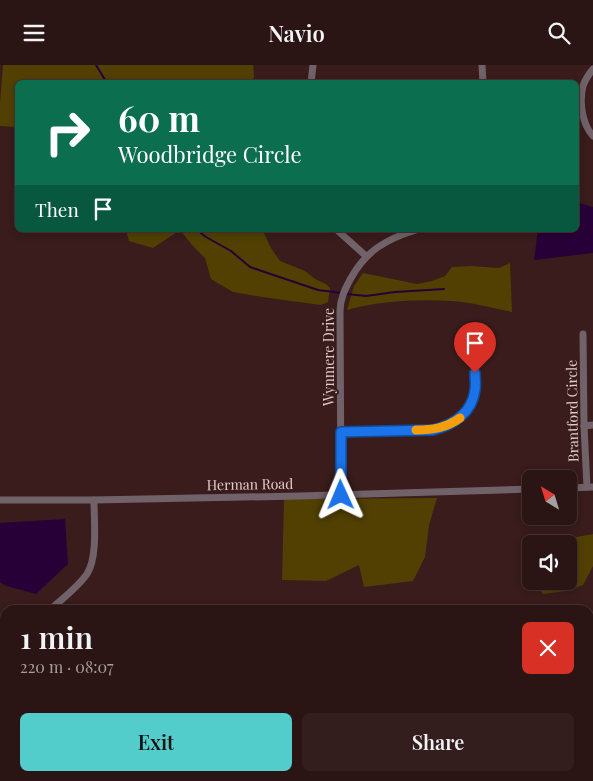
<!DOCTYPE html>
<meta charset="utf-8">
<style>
body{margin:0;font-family:"Playfair Display",serif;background:#331e1d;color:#f1f3f6;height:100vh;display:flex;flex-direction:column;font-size:19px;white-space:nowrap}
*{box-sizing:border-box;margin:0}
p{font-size:16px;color:#a69fa0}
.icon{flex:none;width:28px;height:28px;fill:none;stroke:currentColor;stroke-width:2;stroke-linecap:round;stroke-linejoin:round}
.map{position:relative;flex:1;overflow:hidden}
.details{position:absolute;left:0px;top:540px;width:594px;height:176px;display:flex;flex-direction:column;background:#2b1514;border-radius:15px 15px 0 0;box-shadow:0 2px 8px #0003,0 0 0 1px #473434}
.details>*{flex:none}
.hud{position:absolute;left:15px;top:15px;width:564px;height:152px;border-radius:8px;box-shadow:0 2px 8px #0003,0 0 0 1px #473434;background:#0b6e4f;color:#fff;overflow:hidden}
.needle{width:32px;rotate:322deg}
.tools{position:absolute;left:522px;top:405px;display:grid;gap:10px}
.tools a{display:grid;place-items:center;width:55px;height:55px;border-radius:8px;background:#2b1514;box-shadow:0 2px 8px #0003,0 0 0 1px #473434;font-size:25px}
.pin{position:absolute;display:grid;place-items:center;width:42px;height:42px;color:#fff;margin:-51px -21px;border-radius:50% 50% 50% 0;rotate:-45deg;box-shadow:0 0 5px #0007}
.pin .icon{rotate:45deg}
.me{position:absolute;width:55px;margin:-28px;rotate:359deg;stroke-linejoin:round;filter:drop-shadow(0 0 4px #0008)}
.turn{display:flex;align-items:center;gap:18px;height:105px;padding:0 20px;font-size:22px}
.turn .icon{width:65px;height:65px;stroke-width:2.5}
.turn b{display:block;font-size:35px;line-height:42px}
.then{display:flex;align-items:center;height:48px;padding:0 20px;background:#0003;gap:10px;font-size:19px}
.round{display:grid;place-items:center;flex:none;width:52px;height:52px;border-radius:8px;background:#331e1d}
.headline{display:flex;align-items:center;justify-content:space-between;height:85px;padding:0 20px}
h1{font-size:30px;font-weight:600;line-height:38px}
.primary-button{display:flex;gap:10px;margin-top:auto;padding:10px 20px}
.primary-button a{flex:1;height:58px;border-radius:8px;background:#52cdcc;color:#111;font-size:20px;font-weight:600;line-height:58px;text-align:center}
.primary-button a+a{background:#331e1d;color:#f1f3f6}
header{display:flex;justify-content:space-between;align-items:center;height:65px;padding:0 20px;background:#2b1514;font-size:22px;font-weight:600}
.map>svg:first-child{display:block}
.green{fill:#514002}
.water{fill:#280038}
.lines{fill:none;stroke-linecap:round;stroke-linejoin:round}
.stream{stroke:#280038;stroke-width:2}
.minor{stroke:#706268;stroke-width:7}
.major{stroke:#bb9eab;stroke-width:9}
.route-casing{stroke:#114b97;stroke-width:12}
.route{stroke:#1a73e8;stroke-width:9}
.slow{stroke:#f59e0b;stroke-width:9}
.labels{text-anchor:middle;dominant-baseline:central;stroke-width:4;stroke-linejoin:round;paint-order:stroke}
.street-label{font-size:14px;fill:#e0ccca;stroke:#391c1b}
</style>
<header><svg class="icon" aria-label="menu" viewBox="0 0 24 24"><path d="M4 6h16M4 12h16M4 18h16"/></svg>Navio<svg class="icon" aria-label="search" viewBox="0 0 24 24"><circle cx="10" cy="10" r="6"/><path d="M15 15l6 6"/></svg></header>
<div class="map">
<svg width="593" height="716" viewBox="0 0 593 716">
<rect width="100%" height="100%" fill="#391c1b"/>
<g class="green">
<polygon points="3,0 253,0 254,11 252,18 18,18 17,62 0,61 0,38"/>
<polygon points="126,165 257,165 263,166 271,183 280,196 305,206 315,214 326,219 330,223 328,237 321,240 262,232 233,227 211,214 205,193 193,181 180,165 153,183 129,176"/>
<path d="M510 198 512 247C492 243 471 237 451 236 416 234 380 236 347 245L354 221 363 208 417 219 432 216 445 211 452 202 471 201 499 203Z"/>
<polygon points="437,433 429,460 425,492 413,516 364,522 359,500 326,516 282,515 284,434"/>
<polygon points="593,469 593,501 583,520 566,526 543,529 526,510 531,487 531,516 569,516 569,479 539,479"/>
<polygon points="100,711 400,711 400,714 403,716 101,716"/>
<polygon points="450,711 503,711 509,716 460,716"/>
</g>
<g class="water">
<polygon points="576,137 593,142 593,188 534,195 538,165 576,165"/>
<polygon points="65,454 68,499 36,529 6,521 0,517 0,458"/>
</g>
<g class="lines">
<g class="stream">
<polyline points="96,0 107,18"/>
<polyline points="197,165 206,172 231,186 250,202 318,225 342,228"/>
<polyline points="347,229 366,231 395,227 444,224"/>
</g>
<g class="minor">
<polyline points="482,0 483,18"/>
<path d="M593 4C589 9 585 15 583 21 579 37 582 59 593 71"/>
<polyline points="311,18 313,0"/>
<polyline points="337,165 366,191"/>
<polyline points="583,269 584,361 587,422"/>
<polyline points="584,361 593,360"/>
<polyline points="341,367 433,365 452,358 465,348 470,340 473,333 475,325 474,292"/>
<polyline points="569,423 593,422"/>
<path d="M341 430 340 246C340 234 345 224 351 213 366 186 386 174 416 165"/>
<polyline points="0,435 94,435 299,431 531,424"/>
<path d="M50 545C62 534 78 522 87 509 98 492 94 455 94 435"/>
<polyline points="0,597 5,591"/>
<polyline points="12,716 17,711"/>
</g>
<g class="major">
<polyline points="589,630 593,623"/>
<polyline points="538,716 541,711"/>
</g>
</g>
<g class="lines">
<defs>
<path id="route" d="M341 430V367L433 365C453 360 472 348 475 325 476 320 475 314 475 308"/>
</defs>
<use href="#route" class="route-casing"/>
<use href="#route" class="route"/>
<path class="slow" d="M416 365C432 365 446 363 460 353"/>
</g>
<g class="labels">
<g class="street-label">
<text transform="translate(328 292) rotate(-90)">Wynmere Drive</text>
<text transform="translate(572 346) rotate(-91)">Brantford Circle</text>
<text transform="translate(250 419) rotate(-1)">Herman Road</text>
</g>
</g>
</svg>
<div class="tools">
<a><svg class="needle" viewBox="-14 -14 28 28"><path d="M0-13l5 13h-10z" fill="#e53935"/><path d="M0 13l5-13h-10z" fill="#a69fa0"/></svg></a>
<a><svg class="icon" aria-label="sound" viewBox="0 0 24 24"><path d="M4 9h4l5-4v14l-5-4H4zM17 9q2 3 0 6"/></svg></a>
</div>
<div class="pin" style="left:475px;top:308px;background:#d93025"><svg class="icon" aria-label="arrive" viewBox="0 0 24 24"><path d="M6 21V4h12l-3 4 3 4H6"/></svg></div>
<svg class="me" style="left:341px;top:430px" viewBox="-20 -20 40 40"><path d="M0-17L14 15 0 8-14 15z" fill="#1a73e8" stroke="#fff" stroke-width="4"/></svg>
<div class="hud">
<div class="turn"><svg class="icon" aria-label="right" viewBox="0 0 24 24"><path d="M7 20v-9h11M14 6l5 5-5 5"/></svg><div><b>60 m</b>Woodbridge Circle</div></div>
<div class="then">Then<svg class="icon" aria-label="arrive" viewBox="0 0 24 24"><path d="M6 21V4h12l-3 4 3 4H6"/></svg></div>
</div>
<section class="details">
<div class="headline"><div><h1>1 min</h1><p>220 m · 08:07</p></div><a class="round" style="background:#d93025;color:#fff"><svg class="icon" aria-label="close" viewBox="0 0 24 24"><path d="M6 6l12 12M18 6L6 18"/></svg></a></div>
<div class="primary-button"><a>Exit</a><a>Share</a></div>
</section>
</div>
